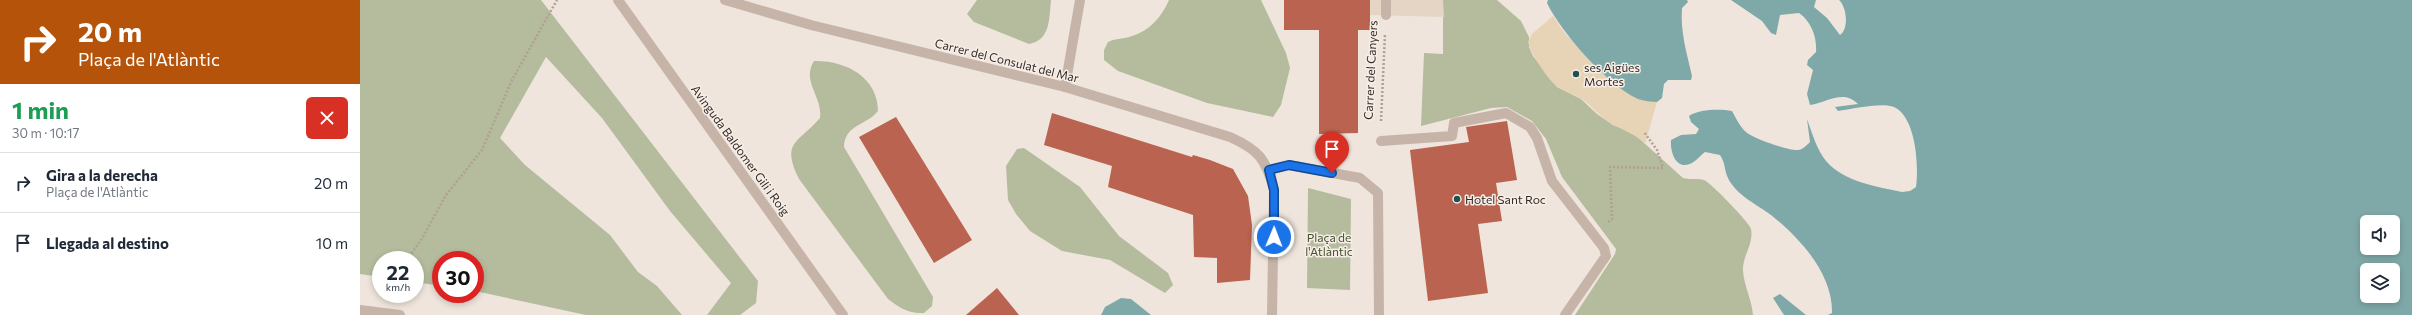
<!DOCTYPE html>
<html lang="es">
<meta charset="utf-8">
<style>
body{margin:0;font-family:Commissioner,sans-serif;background:#f6f6f7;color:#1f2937;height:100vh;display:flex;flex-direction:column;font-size:15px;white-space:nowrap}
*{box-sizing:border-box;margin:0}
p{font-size:13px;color:#747a83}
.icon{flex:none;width:22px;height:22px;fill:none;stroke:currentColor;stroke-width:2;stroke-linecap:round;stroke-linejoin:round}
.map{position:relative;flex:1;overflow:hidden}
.drawer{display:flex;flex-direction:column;background:#fff;width:360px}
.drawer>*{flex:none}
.banner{background:#b45309;color:#fff;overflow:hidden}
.fabs{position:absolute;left:2000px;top:215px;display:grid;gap:8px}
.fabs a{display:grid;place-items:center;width:40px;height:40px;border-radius:6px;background:#fff;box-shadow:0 2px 6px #0003;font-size:20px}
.speed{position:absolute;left:12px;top:251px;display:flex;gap:8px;font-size:20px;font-weight:700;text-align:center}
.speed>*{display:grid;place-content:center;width:52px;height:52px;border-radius:50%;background:#fff;box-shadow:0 2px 6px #0003;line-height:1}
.speed small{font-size:10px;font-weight:400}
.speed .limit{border:6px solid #d22;background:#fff;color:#111}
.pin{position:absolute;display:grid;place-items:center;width:34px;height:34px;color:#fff;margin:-41px -17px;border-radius:50% 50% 50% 0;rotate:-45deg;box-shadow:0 0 4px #0007}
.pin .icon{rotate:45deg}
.me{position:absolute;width:44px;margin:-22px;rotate:1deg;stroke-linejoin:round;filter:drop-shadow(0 0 3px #0008)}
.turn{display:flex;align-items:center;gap:14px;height:84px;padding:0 12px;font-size:18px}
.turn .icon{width:52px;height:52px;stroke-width:2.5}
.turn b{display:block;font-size:28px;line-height:34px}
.round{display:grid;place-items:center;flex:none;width:42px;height:42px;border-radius:6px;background:#f6f6f7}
.headline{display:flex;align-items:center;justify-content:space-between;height:68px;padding:0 12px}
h1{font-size:24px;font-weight:700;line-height:30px;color:#1e9e55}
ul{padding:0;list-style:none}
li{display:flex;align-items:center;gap:12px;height:60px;padding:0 12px;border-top:1px solid #e0e1e3}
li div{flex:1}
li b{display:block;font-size:15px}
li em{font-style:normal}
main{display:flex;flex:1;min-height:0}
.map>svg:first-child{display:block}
.green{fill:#b4bc9d}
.sand{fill:#e7d3b6}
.plaza{fill:#e5d5c4}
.water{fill:#7ea9a8;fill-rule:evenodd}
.building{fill:#b96350}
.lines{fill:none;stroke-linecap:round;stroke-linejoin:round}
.path{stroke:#b19f93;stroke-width:2.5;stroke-dasharray:2 2;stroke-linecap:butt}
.minor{stroke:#c6b4a9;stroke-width:10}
.route-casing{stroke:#114b97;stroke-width:10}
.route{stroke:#1a73e8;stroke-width:7}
.poi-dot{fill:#225051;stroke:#f7efe7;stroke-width:1.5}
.labels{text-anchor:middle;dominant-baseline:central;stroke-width:3;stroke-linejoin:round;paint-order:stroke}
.street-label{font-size:12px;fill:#342b28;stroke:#f7efe7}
.poi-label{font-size:12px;fill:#342b28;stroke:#f7efe7;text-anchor:start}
.park-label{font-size:12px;fill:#454f2e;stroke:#f7efe7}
</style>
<main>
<section class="drawer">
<div class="banner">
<div class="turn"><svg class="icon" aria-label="right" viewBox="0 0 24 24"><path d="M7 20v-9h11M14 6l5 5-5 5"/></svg><div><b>20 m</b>Plaça de l'Atlàntic</div></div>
</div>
<div class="headline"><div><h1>1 min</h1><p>30 m · 10:17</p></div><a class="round" style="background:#d93025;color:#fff"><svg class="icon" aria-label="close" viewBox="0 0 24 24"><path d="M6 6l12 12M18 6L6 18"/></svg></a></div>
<ul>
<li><svg class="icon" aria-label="right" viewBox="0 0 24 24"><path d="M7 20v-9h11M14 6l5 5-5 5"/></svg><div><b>Gira a la derecha</b><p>Plaça de l'Atlàntic</p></div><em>20 m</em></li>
<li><svg class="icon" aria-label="arrive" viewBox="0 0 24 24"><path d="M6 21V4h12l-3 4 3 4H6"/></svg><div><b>Llegada al destino</b></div><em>10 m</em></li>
</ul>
</section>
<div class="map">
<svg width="2052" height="315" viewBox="0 0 2052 315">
<rect width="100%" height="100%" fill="#efe5dc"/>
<g class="green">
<polygon points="0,0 181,0 398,281 396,303 380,315 347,315 371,283 310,211 242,118 186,57 140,138 165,165 250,235 278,272 297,286 322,315 226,315 115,291 115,260 81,260 81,286 55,282 55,260 21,260 21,277 0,274"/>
<path d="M617 0H691C689 18 691 40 669 44L614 22 607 14Z"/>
<path d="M809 0H901L926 53 930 68 921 105 913 117 847 103 758 71 744 60V50L748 42C756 38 764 39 772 36 789 31 802 17 809 0Z"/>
<path d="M1083 0H1137L1161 21 1169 37V47L1173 56 1197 87 1221 99 1237 114 1253 125 1273 133 1323 178C1331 180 1339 178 1344 180 1350 182 1391 224 1391 229 1394 244 1382 256 1383 271 1384 286 1392 300 1393 315H1215L1255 254 1256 249 1202 177 1186 139 1172 121 1147 107 1131 108 1061 126 1064 53 1083 54Z"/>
<path d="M454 61C485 60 518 77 518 111 506 126 485 124 484 147L573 297 572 306 564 313C549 314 540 308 528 299L439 179C421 142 437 144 460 118 463 96 441 82 454 61Z"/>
<polygon points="664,148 720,187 759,236 808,273 813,285 805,293 750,260 702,251 670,231 656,214 648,200 646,166 657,149"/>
<polygon points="948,188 991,199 990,290 947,288"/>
</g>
<path class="sand" d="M1193 16 1206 35 1287 101 1297 102 1285 144C1275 133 1263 131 1251 123 1240 117 1235 109 1226 102 1217 95 1207 93 1198 87 1189 82 1170 52 1168 42L1172 34Z"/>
<polygon class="plaza" points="1010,0 1083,0 1084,17 1010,15"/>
<g class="water">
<path d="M1188 0H1327L1328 2 1322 8C1320 31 1327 54 1332 76L1331 80H1308L1304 84 1302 98 1297 102C1291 102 1284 101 1278 99 1248 86 1201 32 1187 3Z"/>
<path d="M1371 0H1456L1454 7 1467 18 1480 35C1489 29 1487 7 1479 0H2052V315H1468L1472 313C1473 274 1440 238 1411 215 1402 208 1390 202 1381 194 1377 191 1370 183 1368 178 1364 170 1366 164 1360 155L1345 152C1341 155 1337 160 1332 163 1316 171 1310 152 1311 140L1321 135 1336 134 1339 129 1331 122 1329 116C1340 109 1360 109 1372 111 1376 118 1380 127 1386 132 1392 138 1429 151 1438 150 1442 150 1447 145 1450 142L1447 119C1452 133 1457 150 1466 161 1484 182 1518 187 1542 192L1550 191 1556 187C1559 166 1556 117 1534 107 1522 102 1492 109 1478 111L1475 107 1498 104C1483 89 1468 102 1450 105L1447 94 1453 70 1447 65 1448 60 1456 52C1457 38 1452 22 1439 13L1420 15 1416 35 1411 33 1402 21ZM2007 222H2033V248H2007ZM2007 270H2033V296H2007Z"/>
<polygon points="1420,294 1446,315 1424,315 1413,298"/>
<polygon points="761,298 771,299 791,315 741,315 745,307"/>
</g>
<g class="building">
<polygon points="924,0 1010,0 1010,30 998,30 998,133 959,134 959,30 924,30"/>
<polygon points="692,113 832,157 833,155 850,160 873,169 888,196 892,225 890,280 857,283 857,258 834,257 833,215 748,187 752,166 684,145"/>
<polygon points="536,117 612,240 574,263 499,137"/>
<polygon points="1147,121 1157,180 1136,183 1142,221 1118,224 1128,293 1068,301 1050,150 1109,142 1106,127"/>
<polygon points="637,288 659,315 606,315"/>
</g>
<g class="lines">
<g class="path">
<polyline points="1021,121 1025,34"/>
<polyline points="1248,222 1252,219 1250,167 1303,168 1297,150 1284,132"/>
<polyline points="47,260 63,237 86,195 122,150 152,80 197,0"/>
</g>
<g class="minor">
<polyline points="258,0 483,315"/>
<path d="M365 0 451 25 705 87 870 137C899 150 906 159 914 190L912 315"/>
<polyline points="1026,15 1026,0"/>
<polyline points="705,87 720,0"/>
<polyline points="1021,141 1092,136 1094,123 1146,113 1170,127 1177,138 1192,181 1244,248 1246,256 1205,315"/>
<polyline points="909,170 929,165 1000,178 1018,193 1019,315"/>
<polyline points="0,310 40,315"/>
</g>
</g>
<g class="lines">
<defs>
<polyline id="route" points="914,237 914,190 909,170 929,165 972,173"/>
</defs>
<use href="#route" class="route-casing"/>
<use href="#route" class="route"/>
</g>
<g class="poi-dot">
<circle cx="1216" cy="74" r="4"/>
<circle cx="1097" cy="199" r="4"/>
</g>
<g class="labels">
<g class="street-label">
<text transform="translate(647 60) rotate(14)">Carrer del Consulat del Mar</text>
<text transform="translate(1010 70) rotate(-87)">Carrer del Canyers</text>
<text transform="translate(381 150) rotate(54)">Avinguda Baldomer Gili i Roig</text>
</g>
<g class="poi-label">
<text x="1224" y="67">ses Aigües<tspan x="1224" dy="14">Mortes</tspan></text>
<text x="1105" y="199">Hotel Sant Roc</text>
</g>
<g class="park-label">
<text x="969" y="237">Plaça de<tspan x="969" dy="14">l'Atlàntic</tspan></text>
</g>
</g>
</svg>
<div class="fabs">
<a><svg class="icon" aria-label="sound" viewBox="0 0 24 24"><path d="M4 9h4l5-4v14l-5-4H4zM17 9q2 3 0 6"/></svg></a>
<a><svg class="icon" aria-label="layers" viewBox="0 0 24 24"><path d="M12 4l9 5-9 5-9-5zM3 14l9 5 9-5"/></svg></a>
</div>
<div class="speed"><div>22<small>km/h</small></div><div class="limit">30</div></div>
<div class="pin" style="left:972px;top:173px;background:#d93025"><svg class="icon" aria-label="arrive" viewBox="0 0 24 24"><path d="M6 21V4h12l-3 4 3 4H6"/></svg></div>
<svg class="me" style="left:914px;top:237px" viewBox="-20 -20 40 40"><circle r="17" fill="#1a73e8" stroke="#fff" stroke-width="3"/><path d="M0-11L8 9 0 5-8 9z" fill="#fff"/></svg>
</div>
</main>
